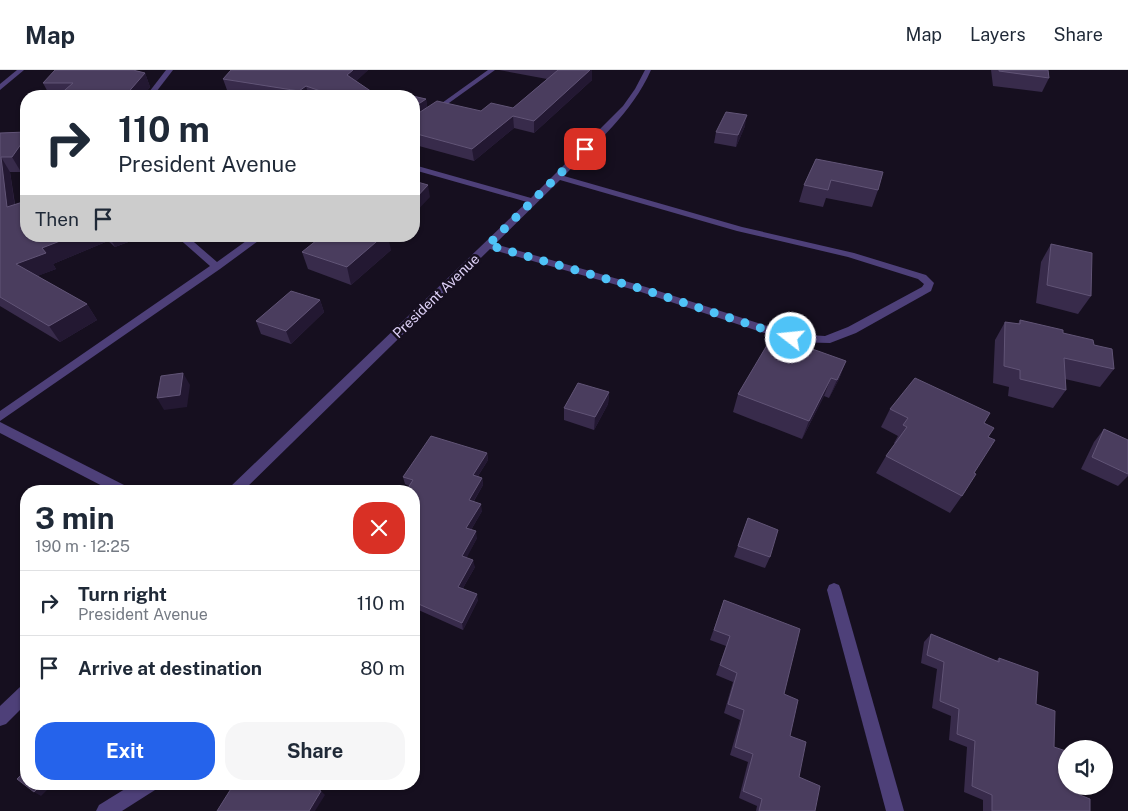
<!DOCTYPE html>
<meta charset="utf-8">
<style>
body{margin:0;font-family:"Public Sans",sans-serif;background:#f6f6f7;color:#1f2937;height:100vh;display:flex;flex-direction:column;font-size:19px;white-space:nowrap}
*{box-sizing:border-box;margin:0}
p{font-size:16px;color:#747a83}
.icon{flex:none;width:28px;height:28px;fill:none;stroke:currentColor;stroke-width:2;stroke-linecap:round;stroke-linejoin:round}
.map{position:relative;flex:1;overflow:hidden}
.drawer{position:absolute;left:20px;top:415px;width:400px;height:305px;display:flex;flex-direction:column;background:#fff;border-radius:20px;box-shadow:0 1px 4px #0004}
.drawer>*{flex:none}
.hud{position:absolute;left:20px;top:20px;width:400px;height:152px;border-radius:20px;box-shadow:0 1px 4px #0004;background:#fff;color:#1f2937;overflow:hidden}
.fabs{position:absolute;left:1058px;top:670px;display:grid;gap:10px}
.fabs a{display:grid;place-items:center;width:55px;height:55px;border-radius:50%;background:#fff;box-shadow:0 1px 4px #0004;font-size:25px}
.pin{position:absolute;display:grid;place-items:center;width:42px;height:42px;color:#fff;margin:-21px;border-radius:10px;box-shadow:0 2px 8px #0006}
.me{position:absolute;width:55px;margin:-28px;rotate:286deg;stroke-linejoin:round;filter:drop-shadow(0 0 4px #0008)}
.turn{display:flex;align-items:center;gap:18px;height:105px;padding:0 15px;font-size:22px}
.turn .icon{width:65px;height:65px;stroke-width:2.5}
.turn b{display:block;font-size:35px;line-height:42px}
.then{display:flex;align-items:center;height:48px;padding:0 15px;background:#0003;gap:10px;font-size:19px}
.round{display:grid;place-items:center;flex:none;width:52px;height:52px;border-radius:20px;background:#f6f6f7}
.head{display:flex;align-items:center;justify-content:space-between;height:85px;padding:0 15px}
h1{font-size:30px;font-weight:700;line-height:38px}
.cta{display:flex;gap:10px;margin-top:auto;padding:10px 15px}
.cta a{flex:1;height:58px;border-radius:20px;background:#2563eb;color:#fff;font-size:20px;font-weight:700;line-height:58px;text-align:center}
.cta a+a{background:#f6f6f7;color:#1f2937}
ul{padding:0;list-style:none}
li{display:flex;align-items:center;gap:15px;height:65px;padding:0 15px;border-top:1px solid #e0e1e3}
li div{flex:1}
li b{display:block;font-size:19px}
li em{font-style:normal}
header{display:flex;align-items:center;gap:30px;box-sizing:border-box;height:70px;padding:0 25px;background:#fff;border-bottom:1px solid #e0e1e3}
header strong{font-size:24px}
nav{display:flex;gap:28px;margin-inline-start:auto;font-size:18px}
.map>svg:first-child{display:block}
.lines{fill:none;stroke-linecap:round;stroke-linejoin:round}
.minor{fill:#4e4079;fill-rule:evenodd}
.wall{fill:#382b4b}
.shaded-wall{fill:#231832}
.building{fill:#4a3d5e;stroke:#615476}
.route{stroke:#4fc3f7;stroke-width:9;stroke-dasharray:0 16.2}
.labels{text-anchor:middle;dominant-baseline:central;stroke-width:5;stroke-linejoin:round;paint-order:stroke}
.street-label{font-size:14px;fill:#e0d3fa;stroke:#160f1f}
</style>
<header>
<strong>Map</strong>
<nav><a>Map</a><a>Layers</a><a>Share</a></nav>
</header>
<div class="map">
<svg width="1128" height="741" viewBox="0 0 1128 741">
<rect width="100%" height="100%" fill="#160f1f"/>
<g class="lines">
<g class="minor">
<polygon points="17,0 24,0 0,20 0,14"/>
<polygon points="166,0 173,0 153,26 146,26"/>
<polygon points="488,0 495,0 414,58 414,53"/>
<path d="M645 0H651C632 43 596 73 564 106L742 157 854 183 926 205 934 213 931 221 856 263 830 273 791 272 638 221 490 179 243 421H228L230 417 527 132 414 100V95L531 128 623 36 635 19ZM560 110 737 161 848 187 918 209 924 214 922 217 848 257 825 266 792 264 646 217 495 174Z"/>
<polygon points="176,166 187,166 217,192 253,166 265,166 220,199 0,351 0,341 210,196"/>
<polygon points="0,352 128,417 130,421 112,421 0,363"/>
<polygon points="346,416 357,417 359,421 339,421 341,417"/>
<polygon points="834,513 839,515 841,520 904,741 886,741 827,520 829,515"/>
<polygon points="26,615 26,634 6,654 0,656 0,636 20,617"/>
<polygon points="133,714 158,714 155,720 122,741 96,741 99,735"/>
</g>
</g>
<g class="wall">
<polygon points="231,0 368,0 356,11 378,26 262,26 227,20 223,9"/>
<polygon points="499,0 592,0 592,10 534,63 514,58 474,91 419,76 414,76 414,26 426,29 427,37 481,41 513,38 547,9"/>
<polygon points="991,0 1048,0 1049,8 1042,22 993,16"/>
<polygon points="145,3 150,17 143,26 50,26 43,13"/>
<polygon points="745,56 736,77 714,73 716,62"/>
<polygon points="26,62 26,94 21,102 10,102 15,134 26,166 144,166 115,177 108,171 53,194 56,199 37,206 87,234 97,250 60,272 0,236 0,63"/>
<polygon points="816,89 878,120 872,137 826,128 823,137 799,132 804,115"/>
<polygon points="1051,174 1091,226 1078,244 1036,233 1041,192"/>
<polygon points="391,180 351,215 308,199 302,182"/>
<polygon points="320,230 324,242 291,274 261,264 256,251"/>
<polygon points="1020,250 1063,263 1094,275 1114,299 1100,317 1065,309 1066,320 1053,338 1008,326 1009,317 993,313 995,270 1005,252 1018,254"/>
<polygon points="846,291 839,309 829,328 824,326 802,369 733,342 738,324"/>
<polygon points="609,322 608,334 594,360 564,350 564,338"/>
<polygon points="890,339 984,353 988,367 974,403 962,426 950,443 876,403 886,386 895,374 894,373 898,366 881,357"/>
<polygon points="1104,359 1128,370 1128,406 1118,416 1081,399 1094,372"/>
<polygon points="487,383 488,390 478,406 482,408 483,415 474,431 482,441 471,460 477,468 466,488 475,497 463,518 478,530 463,560 414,538 414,421 409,416 405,414 403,407"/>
<polygon points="748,448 770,487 765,498 734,487"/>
<polygon points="724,530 784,624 790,666 799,707 815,741 756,741 757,736 739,728 748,692 730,685 740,650 724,643 733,612 716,605 726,576 710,570"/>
<polygon points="931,564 996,591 999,588 1036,634 1054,677 1070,721 1090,741 983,741 983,730 964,722 967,677 949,670 951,646 932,638 937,599 921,593 924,572"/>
</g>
<g class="shaded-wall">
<polygon points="353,0 368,0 350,17 347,5"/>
<polygon points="590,0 592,0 592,10 534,63 534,51"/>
<polygon points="145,3 150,17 143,26 125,26"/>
<polygon points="306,16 309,26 301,26 299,21"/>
<polygon points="335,22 336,26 329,26 329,24"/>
<polygon points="426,29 428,41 414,51 414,37"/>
<polygon points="747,45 745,56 736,77 738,65"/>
<polygon points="513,46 514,58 474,91 472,79"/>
<polygon points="26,67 26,94 21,102 12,87"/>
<polygon points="1,87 10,102 17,152 7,137"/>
<polygon points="428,115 430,127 414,144 414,130"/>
<polygon points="73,166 105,166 108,171 53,194 56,199 27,210 16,194 42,178"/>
<polygon points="109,166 144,166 115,177"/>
<polygon points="383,166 388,166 391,180 351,215 347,197"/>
<polygon points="320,230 324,242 291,274 286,261"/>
<polygon points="87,234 97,250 60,272 49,256"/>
<polygon points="846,291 839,309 829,328 837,310"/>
<polygon points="183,303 190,315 187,337 164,340 157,328"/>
<polygon points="831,308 824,326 802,369 809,351"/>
<polygon points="609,322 608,334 594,360 595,347"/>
<polygon points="487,383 488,390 474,412 473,405"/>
<polygon points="482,408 483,415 470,437 469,430"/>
<polygon points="481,434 482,441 468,465 466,458"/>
<polygon points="476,461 477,468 464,493 462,486"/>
<polygon points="473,490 475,497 460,523 458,517"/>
<polygon points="477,524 478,530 463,560 462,553"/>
<polygon points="42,714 53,714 41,726 34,722"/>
<polygon points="308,714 315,714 312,719"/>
<polygon points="321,721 325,725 315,741 309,741"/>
</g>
<g class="building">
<polygon points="55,0 133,0 145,3 125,26 58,26 73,13 43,13"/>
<polygon points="231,0 353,0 347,5 378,26 342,26 335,22 329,24 306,16 299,21 223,9"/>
<polygon points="558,0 590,0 534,51 513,46 472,79 417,64 414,64 414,46 437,31 481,41 491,33 513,38"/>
<polygon points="999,0 1048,0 1049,8 999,1"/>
<polygon points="408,25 426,29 414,37 414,26 406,26"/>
<polygon points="726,42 747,45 738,65 716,62"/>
<polygon points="26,62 26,67 12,87 1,87 7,137 26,131 26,166 73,166 42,178 46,183 16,194 87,234 49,256 0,227 0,63"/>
<polygon points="816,89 883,102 878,120 831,110 828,120 804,115"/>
<polygon points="414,111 428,115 414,130"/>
<polygon points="322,166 383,166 347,197 302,182"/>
<polygon points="1051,174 1092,183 1091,226 1047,215"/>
<polygon points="291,221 320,230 286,261 256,251"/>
<polygon points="1020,250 1063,260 1063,263 1093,270 1094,275 1112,279 1114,299 1064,288 1066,320 1020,309 1020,300 1004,296 1005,252 1020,254"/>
<polygon points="773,265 846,291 837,310 831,308 809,351 738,324"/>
<polygon points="183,303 180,325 157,328 161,306"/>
<polygon points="915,308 990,343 984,353 994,358 988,367 995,370 974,403 976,404 962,426 886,386 907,357 903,355 908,348 890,339"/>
<polygon points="578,313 609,322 595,347 564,338"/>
<polygon points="1104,359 1128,370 1128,404 1092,387"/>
<polygon points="431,366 487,383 473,405 482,408 469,430 481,434 466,458 476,461 462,486 473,490 458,517 477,524 462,553 414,532 414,421 406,421 413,410 403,407"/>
<polygon points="748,448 778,460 770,487 738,476"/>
<polygon points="724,530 800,559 784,624 798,630 790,666 806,672 799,707 820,716 815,741 759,741 762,729 743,721 753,684 735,677 744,640 728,634 737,603 720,595 730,566 714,560"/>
<polygon points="931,564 999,592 999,588 1038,602 1036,634 1055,641 1054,677 1066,681 1066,716 1070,716 1070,721 1090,729 1090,741 992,741 992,725 972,716 975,671 957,664 959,639 940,631 944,592 927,585"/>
<polygon points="26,700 26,714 42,714 34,722 17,709"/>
<polygon points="234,714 308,714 321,721 309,741 217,741"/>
</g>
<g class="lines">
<polyline class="route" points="585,79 488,175 642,219 791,268"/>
</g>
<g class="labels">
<g class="street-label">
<text transform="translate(436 226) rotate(-44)">President Avenue</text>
</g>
</g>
</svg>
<div class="fabs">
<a><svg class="icon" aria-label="sound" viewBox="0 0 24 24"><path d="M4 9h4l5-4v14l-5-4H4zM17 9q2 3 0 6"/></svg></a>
</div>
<div class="pin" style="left:585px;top:79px;background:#d93025"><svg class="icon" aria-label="arrive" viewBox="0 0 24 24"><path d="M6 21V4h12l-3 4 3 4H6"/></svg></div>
<svg class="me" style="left:791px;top:268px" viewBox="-20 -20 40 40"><circle r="17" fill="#4fc3f7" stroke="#fff" stroke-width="3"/><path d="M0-11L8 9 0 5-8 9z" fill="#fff"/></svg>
<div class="hud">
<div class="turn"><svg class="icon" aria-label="right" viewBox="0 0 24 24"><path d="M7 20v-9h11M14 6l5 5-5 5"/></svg><div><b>110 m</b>President Avenue</div></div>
<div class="then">Then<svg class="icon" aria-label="arrive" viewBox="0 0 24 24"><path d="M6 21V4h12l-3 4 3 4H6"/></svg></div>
</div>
<section class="drawer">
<div class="head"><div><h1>3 min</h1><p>190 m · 12:25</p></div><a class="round" style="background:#d93025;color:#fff"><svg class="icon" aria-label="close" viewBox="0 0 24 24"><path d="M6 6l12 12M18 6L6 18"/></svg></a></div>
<ul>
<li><svg class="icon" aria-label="right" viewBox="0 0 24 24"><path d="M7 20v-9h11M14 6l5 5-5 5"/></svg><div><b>Turn right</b><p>President Avenue</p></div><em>110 m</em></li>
<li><svg class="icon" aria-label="arrive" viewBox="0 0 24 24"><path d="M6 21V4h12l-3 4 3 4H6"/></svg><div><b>Arrive at destination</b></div><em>80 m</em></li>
</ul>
<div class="cta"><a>Exit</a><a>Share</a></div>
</section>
</div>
